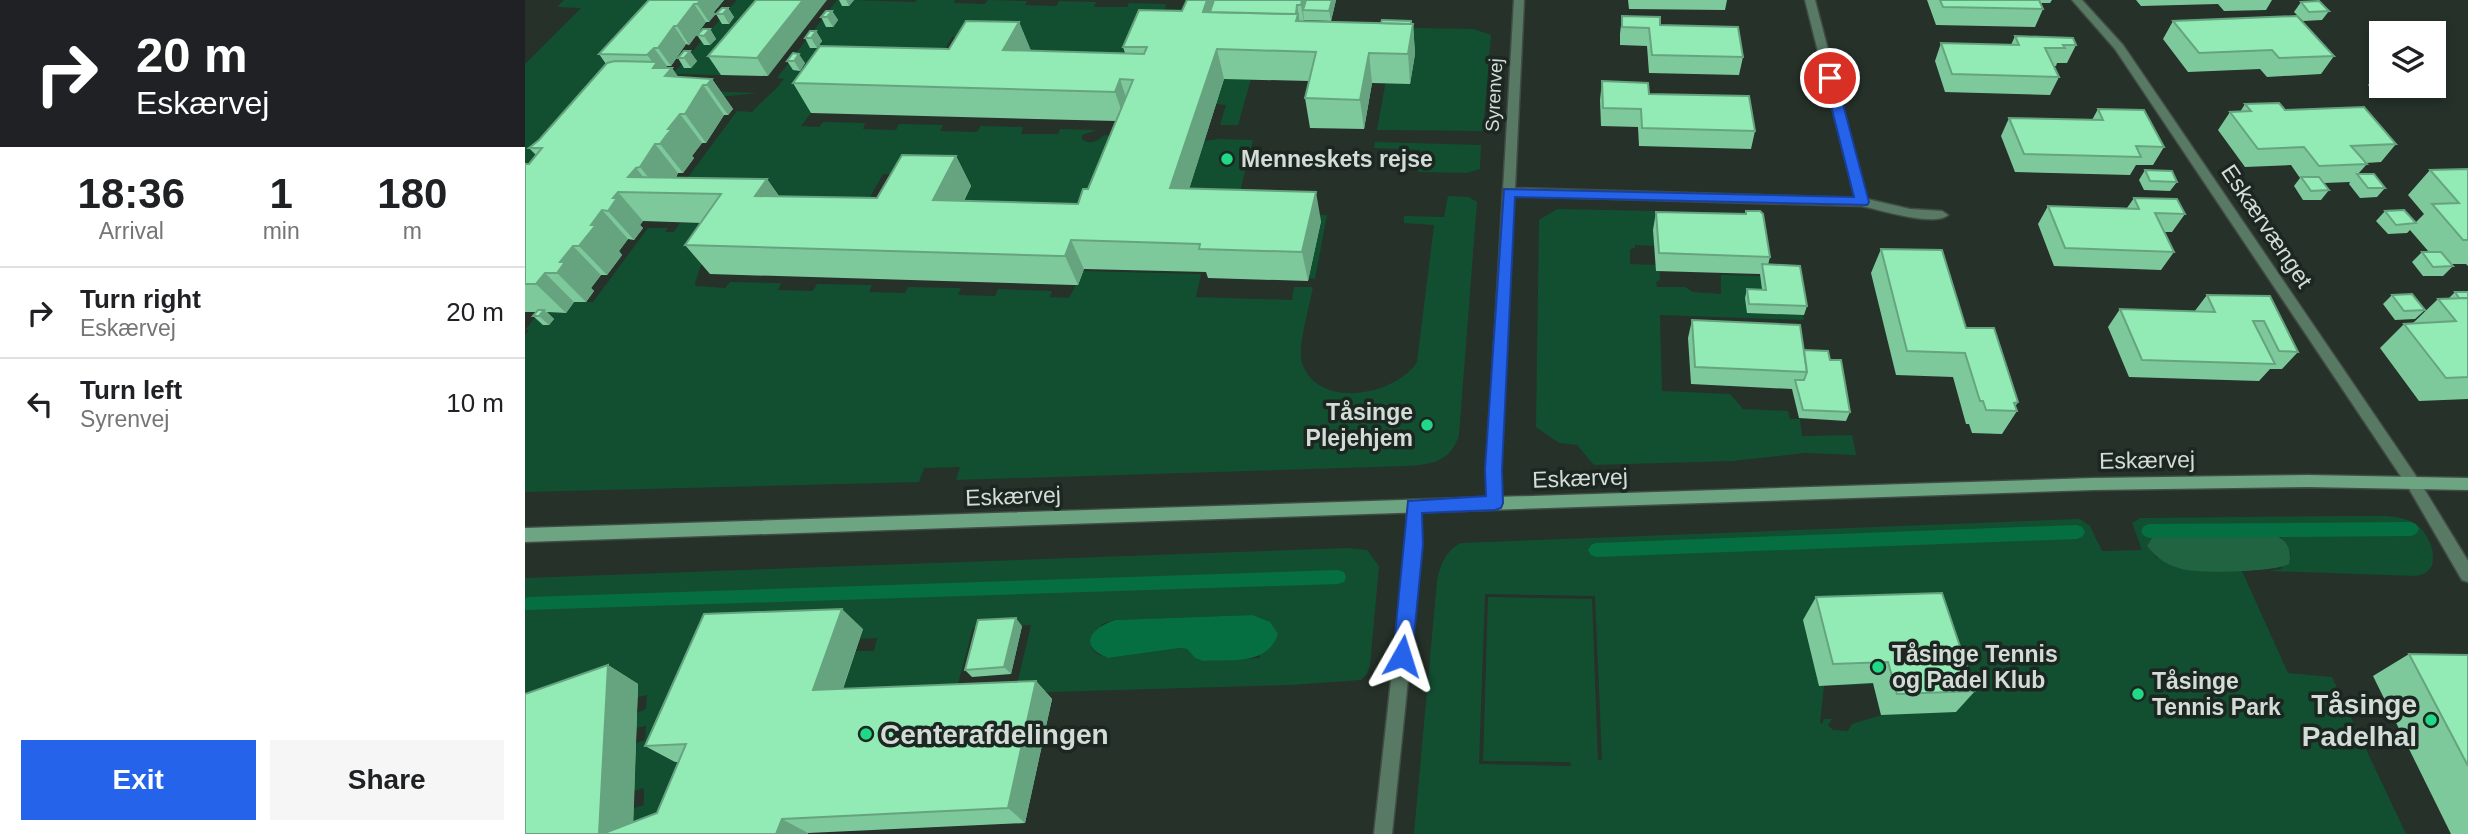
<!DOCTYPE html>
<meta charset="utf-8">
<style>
body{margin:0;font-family:Helvetica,sans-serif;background:#f6f6f6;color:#202124;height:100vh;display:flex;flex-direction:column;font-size:26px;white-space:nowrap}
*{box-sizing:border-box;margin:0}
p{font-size:23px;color:#757577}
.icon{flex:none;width:38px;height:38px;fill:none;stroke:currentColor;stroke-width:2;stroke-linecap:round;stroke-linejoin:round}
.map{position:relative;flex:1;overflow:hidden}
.side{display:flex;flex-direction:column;background:#fff;width:525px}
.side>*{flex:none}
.top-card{background:#202124;color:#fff;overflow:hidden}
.tools{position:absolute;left:1844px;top:21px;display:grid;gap:14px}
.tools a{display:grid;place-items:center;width:77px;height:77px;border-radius:0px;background:#fff;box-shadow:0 4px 10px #0003;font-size:35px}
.pin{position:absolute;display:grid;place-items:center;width:60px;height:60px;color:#fff;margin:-30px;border:4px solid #fff;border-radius:50%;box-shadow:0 2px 7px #0007}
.me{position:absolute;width:77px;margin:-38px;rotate:6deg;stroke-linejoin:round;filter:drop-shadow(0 0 5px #0008)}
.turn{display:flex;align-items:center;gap:24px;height:147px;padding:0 21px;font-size:32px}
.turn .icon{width:91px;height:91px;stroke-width:2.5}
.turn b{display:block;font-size:49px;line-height:60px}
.eta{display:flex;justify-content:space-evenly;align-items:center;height:119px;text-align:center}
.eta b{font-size:42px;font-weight:600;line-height:49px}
.button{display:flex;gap:14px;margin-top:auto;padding:14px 21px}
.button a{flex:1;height:80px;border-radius:0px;background:#2563eb;color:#fff;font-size:28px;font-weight:600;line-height:80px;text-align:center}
.button a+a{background:#f6f6f6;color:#202124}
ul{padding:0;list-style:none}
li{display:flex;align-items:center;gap:21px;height:91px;padding:0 21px;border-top:2px solid #e0e0e0}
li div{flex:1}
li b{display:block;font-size:26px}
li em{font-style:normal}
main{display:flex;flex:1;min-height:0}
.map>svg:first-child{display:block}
.green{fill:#124f31;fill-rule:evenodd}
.forest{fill:#206441}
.water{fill:#056f42}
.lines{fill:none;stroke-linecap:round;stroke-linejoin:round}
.stream{fill:#056f42;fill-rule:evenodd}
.lane-casing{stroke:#414c45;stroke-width:3}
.street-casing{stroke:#414c45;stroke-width:3}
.secondary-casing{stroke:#414c45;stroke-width:3}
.lane{fill:#587964;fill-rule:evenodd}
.street{fill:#587964;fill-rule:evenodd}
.secondary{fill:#6da482;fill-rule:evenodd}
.wall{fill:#7ec99c}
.shaded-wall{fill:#66a47f}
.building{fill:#92eab5;stroke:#66a47f;stroke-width:2}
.route{fill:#2563eb;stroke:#184099;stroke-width:2}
.poi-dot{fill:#21d887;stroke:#1b2720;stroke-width:2.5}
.labels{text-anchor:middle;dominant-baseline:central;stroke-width:7;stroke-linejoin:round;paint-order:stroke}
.far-street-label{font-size:19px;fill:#d4dcd7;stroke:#1b2720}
.poi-label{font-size:23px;font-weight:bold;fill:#d4dcd7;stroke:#1b2720;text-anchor:start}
.street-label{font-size:23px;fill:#d4dcd7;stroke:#1b2720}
.near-poi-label{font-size:28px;font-weight:bold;fill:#d4dcd7;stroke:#1b2720;text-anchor:end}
</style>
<main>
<section class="side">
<div class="top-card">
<div class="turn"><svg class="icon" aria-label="right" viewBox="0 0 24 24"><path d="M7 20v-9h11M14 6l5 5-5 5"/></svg><div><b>20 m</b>Eskærvej</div></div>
</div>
<div class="eta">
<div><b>18:36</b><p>Arrival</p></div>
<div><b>1</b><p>min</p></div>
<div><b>180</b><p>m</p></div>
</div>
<ul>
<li><svg class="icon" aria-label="right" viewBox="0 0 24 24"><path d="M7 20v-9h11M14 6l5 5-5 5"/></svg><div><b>Turn right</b><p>Eskærvej</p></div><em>20 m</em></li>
<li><svg class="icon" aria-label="left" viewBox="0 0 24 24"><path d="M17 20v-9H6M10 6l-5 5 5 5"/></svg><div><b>Turn left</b><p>Syrenvej</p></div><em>10 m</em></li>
</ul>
<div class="button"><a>Exit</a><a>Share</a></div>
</section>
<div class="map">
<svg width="1943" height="834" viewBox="0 0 1943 834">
<rect width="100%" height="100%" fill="#253129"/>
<g class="green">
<polygon points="39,0 154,0 101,88 233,93 193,97 0,176 0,64 56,8 32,7"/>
<polygon points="212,0 245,0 243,76 148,74"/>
<path d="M312 0H322L318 5 324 6 329 0 390 2 392 0H430L429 3 460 4 463 0 502 1 500 5 531 6 534 1 571 2 569 7H602L604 3 641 4 640 9H656L660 0H675L608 75 491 80 484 38 427 37 411 64 286 113 276 126 294 127 298 122 340 123 338 129 371 130 374 124 418 125 415 131 452 132 456 126 498 127 496 134H533L535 129 572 130 557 135V139C564 145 573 142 579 135L595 136 575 219 424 229 422 176 358 174 339 208 146 200 212 111 227 112C237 100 248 94 259 79L252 78Z"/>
<polygon points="890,28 949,29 966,35 958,131 852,130 861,80 887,74 887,70 883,70 887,31"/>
<polygon points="699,79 726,79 713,125 695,125 701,105 691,104"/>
<polygon points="693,139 728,140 710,212 802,215 790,279 784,278 795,221 655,217 679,141"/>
<polygon points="850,142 956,145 955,169 942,173 893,172 896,150 849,148"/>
<path d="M923 196 944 197 952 202 934 435C926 462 905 465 881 466L431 480 435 467 399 468 394 482 0 492V335L4 330H0L14 312 40 313 49 302H68L123 228H143L140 232H149L155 223 219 224 176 265 170 283 171 286 200 288 205 282 256 283 253 290 288 291 292 284 347 285 344 292 380 293 383 287 436 288 433 295 470 296 473 289 527 291 525 297 544 298 558 271 676 274 671 297 767 300 769 287H788C785 305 772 347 777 363 793 410 870 396 892 362L909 225 879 223V216L919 217Z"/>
<polygon points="1032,209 1230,213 1128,235 1132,246 1110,245 1110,248 1105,249 1105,264 1134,265 1135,280 1131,282 1132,287 1160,287 1168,292 1196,294 1196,275 1235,276 1278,314 1279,320 1135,315 1137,391 1205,394 1218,409 1263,411 1265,419 1275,419 1277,436 1327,435 1331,455 1280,453 1207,461 1069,465 1052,445 1034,443 1011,427 1014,220"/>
<path d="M1822 516C1851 517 1889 509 1903 539 1908 548 1909 556 1907 566L1901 573 1891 576 1743 571 1756 569 1766 554 1762 544 1756 537 1622 546 1632 558 1695 570 1717 571 1763 673 1807 677 1881 834H889L912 581C915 565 921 550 936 543L1555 519 1565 526 1577 551 1617 550 1607 523 1615 518ZM960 594 1070 596 1077 760H1073L1067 599 963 597 958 761 1045 762 1046 766 954 764ZM1348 684 1356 715 1327 724 1323 731 1308 730 1303 725 1307 719H1299L1297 724 1295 723 1299 686Z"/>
<path d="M822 548 842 550 854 566 845 665 842 674 836 680 766 685 490 693 506 625 448 628 428 703 311 708 331 651H349L352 638 335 639 338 629 151 761 159 762 146 834H108L109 808 119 805V788L109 791 111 743 120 740 121 726 111 728 112 713 121 709 122 695 0 723V578ZM727 615 735 658 678 661 670 658 662 649 655 648 583 658 572 654 566 647 577 624 590 620Z"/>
</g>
<path class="forest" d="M1748 535C1763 539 1767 550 1764 564 1749 572 1675 574 1657 569 1642 565 1631 558 1622 546L1627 538 1635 536Z"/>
<path class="water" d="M727 615 745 622 753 634C742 666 707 659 678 661L670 658 662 649 655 648 583 658C552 646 566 628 590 620Z"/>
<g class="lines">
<g class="stream">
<polygon points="1886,522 1891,524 1894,529 1891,534 1886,536 1624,538 1619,536 1616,531 1619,526 1624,524"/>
<polygon points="1552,525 1557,527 1560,532 1557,537 1552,539 1071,557 1066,555 1063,550 1066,545 1071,543"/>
<polygon points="813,570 819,572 821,577 819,582 813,584 0,610 0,598 4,597"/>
</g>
<defs>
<g id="lane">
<polygon points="1888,477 1893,479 1943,561 1943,582 1937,580 1883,487 1881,483 1883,479"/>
<polygon points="889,500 894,502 896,506 897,545 867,834 849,834 881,545 882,506 884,502"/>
</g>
<g id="street">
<path d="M989 0H999L990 188 1330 198 1280 0H1290L1342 199 1385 209 1417 211 1423 215C1409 227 1355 210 1337 206L989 196 976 469 977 503 975 507 970 509 965 507 963 503 962 469Z"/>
<polygon points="1547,0 1557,0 1598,45 1893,479 1895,483 1893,487 1888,489 1883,487 1590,49"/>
</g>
<polygon id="secondary" points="1783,475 1943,478 1943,490 1783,487 1568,490 0,542 0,528 1568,478"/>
</defs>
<use href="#lane" class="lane-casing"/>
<use href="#street" class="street-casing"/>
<use href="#secondary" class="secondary-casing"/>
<use href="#lane" class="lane"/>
<use href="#street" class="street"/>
<use href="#secondary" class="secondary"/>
</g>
<g class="wall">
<polygon points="124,0 199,0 189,12 184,22 181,22 164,45 161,44 146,66 142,66 140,68 147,68 153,77 187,79 208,109 203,115 199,115 181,143 177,143 167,156 169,158 158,173 153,173 151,178 242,179 254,196 352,198 431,156 446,186 439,201 553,204 563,189 591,121 286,113 268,83 424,49 494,22 506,51 600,53 598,47 657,11 811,0 806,21 779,20 779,21 856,23 886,21 886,24 888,24 890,54 885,84 847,83 839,129 785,128 780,98 784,81 699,79 664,189 796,221 783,281 683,278 681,272 559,269 553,285 548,285 185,274 160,245 176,223 118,221 115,225 118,228 109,240 103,239 94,251 97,255 82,275 76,275 66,288 69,291 61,302 49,302 41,313 22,312 29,319 24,325 18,325 8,316 11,312 0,312 0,164 4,164 11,155 4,148 14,140 81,64 74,54"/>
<polygon points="231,0 243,76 196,75 183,56"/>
<polygon points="314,0 329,0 324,6 317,6"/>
<polygon points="1103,0 1202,0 1200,10 1104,9"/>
<polygon points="1402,0 1527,0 1525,3 1515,3 1518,9 1510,27 1411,25"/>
<polygon points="1611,0 1747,0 1741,10 1699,11 1693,4 1616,6"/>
<polygon points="1776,2 1804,11 1797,20 1778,21 1769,12"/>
<polygon points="203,8 209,17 204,24 197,24 191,14"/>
<polygon points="307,11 313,20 308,27 301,27 296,17"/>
<polygon points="1097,16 1135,25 1218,57 1214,75 1124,73 1122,46 1095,45 1095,34"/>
<polygon points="1648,21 1809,56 1796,74 1742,77 1735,69 1663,72 1638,39"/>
<polygon points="185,29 191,39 185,45 179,45 172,35"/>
<polygon points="291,31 297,41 292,48 285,48 280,38"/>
<polygon points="1490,36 1551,45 1542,63 1532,63 1531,66 1529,66 1534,77 1525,95 1420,92 1410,61 1416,43 1486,45"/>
<polygon points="159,51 172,61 166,68 159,68 153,58"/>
<polygon points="268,53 280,63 275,71 268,70 262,61"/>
<polygon points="1851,75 1857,75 1857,86 1877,86 1878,87 1871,97 1854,97 1843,85"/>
<polygon points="1077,81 1124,94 1230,131 1226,149 1114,146 1113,127 1076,126 1075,100"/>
<polygon points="1720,104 1760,110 1871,144 1856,162 1841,163 1842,164 1833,174 1860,188 1852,197 1835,198 1824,184 1825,182 1799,183 1804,190 1796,200 1778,200 1769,186 1775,178 1766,165 1720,167 1693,130 1705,112 1715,112"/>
<polygon points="1573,109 1639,147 1628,165 1611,165 1605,175 1490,172 1476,136 1484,118 1567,120"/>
<polygon points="1943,169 1943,266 1941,264 1926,264 1928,266 1918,276 1898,276 1887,262 1897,252 1904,252 1885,230 1882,233 1863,234 1851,221 1860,211 1890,223 1899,214 1883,195 1905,170"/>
<polygon points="1620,170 1652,182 1645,191 1619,190 1614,180"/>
<polygon points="1609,198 1660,214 1647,232 1639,232 1649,252 1636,270 1529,266 1513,224 1523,206 1602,208"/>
<polygon points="1221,211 1245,257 1243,265 1282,306 1279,315 1222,313 1220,298 1222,289 1237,289 1235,274 1131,271 1128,230 1131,212 1220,214"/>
<polygon points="1356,249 1441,328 1493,402 1490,407 1492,411 1477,434 1447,433 1444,424 1441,424 1428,377 1371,375 1346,273"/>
<polygon points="1930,292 1943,292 1943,399 1894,401 1855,348 1879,324 1888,323 1913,299 1924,298"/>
<polygon points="1682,295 1745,296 1773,352 1757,369 1745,369 1734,381 1604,377 1583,327 1595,309 1669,312"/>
<polygon points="1867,295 1900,310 1890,319 1870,320 1858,304"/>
<polygon points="1167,320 1279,350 1305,360 1325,412 1321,421 1274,418 1267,389 1166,384 1163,338"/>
<polygon points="1291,597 1450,691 1431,712 1356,715 1348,683 1294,686 1278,620"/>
<polygon points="497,626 486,674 447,677 440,670"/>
<polygon points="338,629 318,689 511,681 527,699 500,823 283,833 0,834 83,665 113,684 108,822 132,813 153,762 150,762 120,746"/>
<polygon points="1884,654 1943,655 1943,834 1926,834 1848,676"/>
</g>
<g class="shaded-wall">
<polygon points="176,0 199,0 189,12 191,14 184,22 172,4"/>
<polygon points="278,0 302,0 243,76 232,58"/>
<polygon points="321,0 329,0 324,6"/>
<polygon points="682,0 700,0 692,23 678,12"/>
<polygon points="777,0 785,0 778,10 779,20 779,23 776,5"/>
<polygon points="807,0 811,0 806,21 804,11"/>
<polygon points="169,4 181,22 164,45 152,26"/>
<polygon points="772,5 775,23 770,25"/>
<polygon points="203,8 209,17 204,24 198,14"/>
<polygon points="307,11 313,20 308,27 302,17"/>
<polygon points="886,21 887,30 888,24 890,54 885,84 883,54"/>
<polygon points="494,22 506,51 478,50"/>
<polygon points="149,26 161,44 146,66 133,48"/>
<polygon points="185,29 191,39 185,45 179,36"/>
<polygon points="291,31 297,41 292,48 286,38"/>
<polygon points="129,48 142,66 138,70 147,68 168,98 128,68 130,65 122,55"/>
<polygon points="692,49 699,79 655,218 645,188"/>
<polygon points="165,51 172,61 166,68 159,58"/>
<polygon points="844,53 847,83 839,129 835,100"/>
<polygon points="274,54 280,63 275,71 269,61"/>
<polygon points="187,79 208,109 203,115 182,85"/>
<polygon points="595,79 605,109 600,121 590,92"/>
<polygon points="178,85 199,115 181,143 160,114"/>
<polygon points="155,114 177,143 167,156 169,158 158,173 135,144 143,129"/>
<polygon points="130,144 153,173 142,193 136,193 115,167"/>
<polygon points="431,156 446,186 424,229 408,200"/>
<polygon points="111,168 131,193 103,177"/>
<polygon points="242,179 262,208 230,196"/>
<polygon points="93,192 118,221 115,225 118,228 109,240 83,211 88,198"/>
<polygon points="791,192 796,221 783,281 777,252"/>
<polygon points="77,210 103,239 94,251 97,255 82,275 54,246 66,225"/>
<polygon points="546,240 559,269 553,285 540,256"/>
<polygon points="48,246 76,275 66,288 69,291 61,302 32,273 35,262"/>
<polygon points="20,273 49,302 41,313 11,284"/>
<polygon points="19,310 29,319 24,325 14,316"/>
<polygon points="317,609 338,629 311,708 288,690"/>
<polygon points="491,618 497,626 486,674 479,667"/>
<polygon points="83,665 113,684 108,834 74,834"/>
<polygon points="511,681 527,699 500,823 483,808"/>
<polygon points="257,819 283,833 283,834 251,834"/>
</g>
<g class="building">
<polygon points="124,0 176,0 172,4 169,4 152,26 149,26 133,48 129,48 122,55 74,54"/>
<polygon points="231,0 278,0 232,58 183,56"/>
<polygon points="662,0 682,0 678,12 773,14 771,21 888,24 883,54 844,53 835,100 780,98 791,52 692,49 645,188 791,192 777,252 674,249 675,244 546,240 540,256 535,256 160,245 196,194 93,192 88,198 92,198 83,211 77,210 66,225 71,225 54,246 48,246 35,262 40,262 32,273 20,273 11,284 0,284 0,164 4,164 17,148 4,148 14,140 82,63 90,61 132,62 128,68 147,68 140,76 187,79 182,85 178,85 160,114 155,114 143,129 147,129 141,136 135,144 130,144 115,167 111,168 103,177 242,179 230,196 352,198 377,155 431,156 408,200 553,204 558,189 563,189 608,80 595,79 590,92 268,83 295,46 424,49 441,21 494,22 478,50 619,54 622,47 598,47 614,10 657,11"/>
<polygon points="689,0 777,0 776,5 772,5 771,14 685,12"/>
<polygon points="781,0 807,0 804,11 778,10"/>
<polygon points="1415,0 1514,0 1518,9 1418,7"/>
<polygon points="1794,1 1804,11 1784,12 1776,2"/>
<polygon points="197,8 203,8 198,14 191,14"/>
<polygon points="301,11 307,11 302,17 296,17"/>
<polygon points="1097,16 1135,17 1135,25 1213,27 1218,57 1127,55 1124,28 1097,27"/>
<polygon points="1772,16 1809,56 1754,58 1747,50 1674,53 1648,21"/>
<polygon points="857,20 886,21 886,24 856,23"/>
<polygon points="178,29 185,29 179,36 172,35"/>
<polygon points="285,31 291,31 286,38 280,38"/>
<polygon points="1490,36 1548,38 1551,45 1538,45 1540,48 1520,48 1534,77 1427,74 1416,43 1494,45"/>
<polygon points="159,51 165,51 159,58 153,58"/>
<polygon points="268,53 274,54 269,61 262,61"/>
<polygon points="1851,75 1857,75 1857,82"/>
<polygon points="1077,81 1123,83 1124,94 1224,96 1230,131 1117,128 1116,109 1078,108"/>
<polygon points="1860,86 1877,86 1878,87 1862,88"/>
<polygon points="1754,103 1760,110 1839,107 1871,144 1826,146 1842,164 1794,166 1779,147 1733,149 1705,112 1726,111 1720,104"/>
<polygon points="1573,109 1619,110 1639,147 1611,146 1616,157 1499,154 1484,118 1578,120"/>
<polygon points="1943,169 1943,240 1938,240 1907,204 1934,203 1905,170"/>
<polygon points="1620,170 1647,171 1652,182 1625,181"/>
<polygon points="1832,174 1849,174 1860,188 1843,188"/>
<polygon points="1776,177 1794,177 1804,190 1786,191"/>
<polygon points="1609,198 1652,199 1660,214 1630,213 1649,252 1540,248 1523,206 1614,209"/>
<polygon points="1879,210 1891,223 1871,225 1860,211"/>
<polygon points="1221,211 1235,211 1238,214 1245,257 1134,253 1131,212 1221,214"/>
<polygon points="1356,249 1417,250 1441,328 1469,328 1493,402 1489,403 1492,411 1461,410 1458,401 1455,401 1440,353 1382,351"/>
<polygon points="1897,252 1916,252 1928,266 1908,267"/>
<polygon points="1237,264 1275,266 1282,306 1224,304 1222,289 1241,290"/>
<polygon points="1930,292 1943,292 1943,298 1934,298"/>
<polygon points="1887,294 1900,310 1879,311 1867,295"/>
<polygon points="1682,295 1745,296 1773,352 1754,351 1739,321 1728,321 1750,364 1617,360 1595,309 1690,312"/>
<polygon points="1943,298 1943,377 1921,378 1879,324 1931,321 1913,299"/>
<polygon points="13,310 19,310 14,316 8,316"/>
<polygon points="1167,320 1275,325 1282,372 1170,367"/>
<polygon points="1279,350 1303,351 1305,360 1316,360 1325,412 1278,410 1270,380 1279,380 1282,372"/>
<polygon points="1417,593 1450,691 1372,694 1363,662 1308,664 1291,597"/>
<polygon points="317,609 288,690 511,681 483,808 257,819 251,834 77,834 132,813 161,744 120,746 179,614"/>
<polygon points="491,618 479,667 440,670 453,620"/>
<polygon points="1884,654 1943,655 1943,766"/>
<polygon points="83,665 74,834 0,834 0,694"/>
</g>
<polygon class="route" points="1305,74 1311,78 1344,202 1342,205 990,197 977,469 978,503 976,508 970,510 897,513 898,545 887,656 884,663 877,665 871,663 868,656 883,501 961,496 960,469 979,189 1329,197 1299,78"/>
<g class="poi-dot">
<circle cx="702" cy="159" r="7"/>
<circle cx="902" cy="425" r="7"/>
<circle cx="1353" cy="667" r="7"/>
<circle cx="1613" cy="694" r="7"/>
<circle cx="1906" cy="720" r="7"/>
<circle cx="341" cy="734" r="7"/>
</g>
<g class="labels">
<g class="far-street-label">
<text transform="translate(969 95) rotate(-87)">Syrenvej</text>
</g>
<g class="poi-label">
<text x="716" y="159">Menneskets rejse</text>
<text x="888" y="412" text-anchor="end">Tåsinge<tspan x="888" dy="26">Plejehjem</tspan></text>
<text x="1367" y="654">Tåsinge Tennis<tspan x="1367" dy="26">og Padel Klub</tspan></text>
<text x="1627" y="681">Tåsinge<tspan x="1627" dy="26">Tennis Park</tspan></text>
</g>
<g class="street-label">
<text transform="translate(1742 226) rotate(56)">Eskærvænget</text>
<text transform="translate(1622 460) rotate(-1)">Eskærvej</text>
<text transform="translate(1055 478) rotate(-2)">Eskærvej</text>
<text transform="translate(488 496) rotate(-2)">Eskærvej</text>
</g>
<g class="near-poi-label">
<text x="1892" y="704">Tåsinge<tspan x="1892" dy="32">Padelhal</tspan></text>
<text x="355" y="734" text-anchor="start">Centerafdelingen</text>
</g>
</g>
</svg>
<div class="tools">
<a><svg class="icon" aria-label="layers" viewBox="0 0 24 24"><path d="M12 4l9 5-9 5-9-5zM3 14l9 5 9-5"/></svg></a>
</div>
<div class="pin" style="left:1305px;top:78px;background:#d93025"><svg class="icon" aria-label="arrive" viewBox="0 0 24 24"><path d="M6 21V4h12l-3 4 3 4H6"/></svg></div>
<svg class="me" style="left:877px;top:656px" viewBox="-20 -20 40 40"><path d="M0-17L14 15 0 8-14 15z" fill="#2563eb" stroke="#fff" stroke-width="4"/></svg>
</div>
</main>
